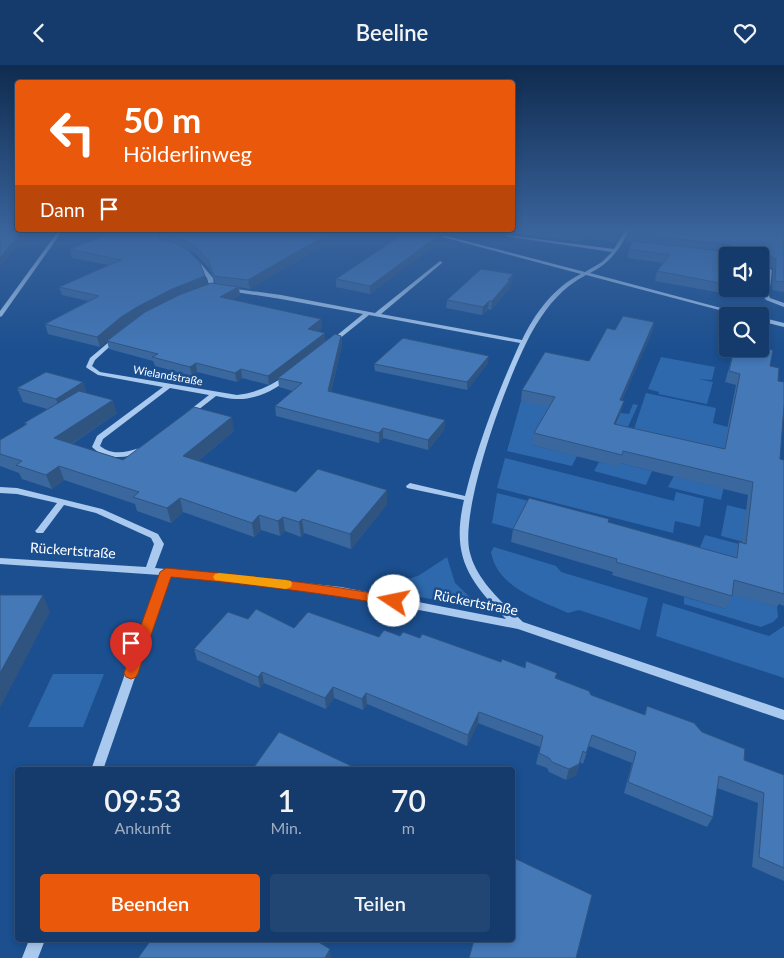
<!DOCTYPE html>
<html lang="de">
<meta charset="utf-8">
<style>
body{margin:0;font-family:Lato,sans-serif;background:#214673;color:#f1f3f6;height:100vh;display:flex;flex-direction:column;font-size:19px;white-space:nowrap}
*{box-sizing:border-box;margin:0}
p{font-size:16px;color:#9dadc1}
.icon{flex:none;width:28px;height:28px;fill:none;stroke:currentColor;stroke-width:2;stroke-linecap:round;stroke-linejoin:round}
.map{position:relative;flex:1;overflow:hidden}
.side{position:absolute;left:15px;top:702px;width:500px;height:175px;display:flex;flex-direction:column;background:#143b6b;border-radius:5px;box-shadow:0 2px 8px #0003,0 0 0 1px #33557e}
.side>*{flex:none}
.hud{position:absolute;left:15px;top:15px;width:500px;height:152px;border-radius:5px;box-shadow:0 2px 8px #0003,0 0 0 1px #33557e;background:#ea580c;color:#fff;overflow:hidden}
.tools{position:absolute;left:719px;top:182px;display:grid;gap:10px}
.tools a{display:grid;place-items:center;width:50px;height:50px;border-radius:5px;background:#143b6b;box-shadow:0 2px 8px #0003,0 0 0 1px #33557e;font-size:25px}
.pin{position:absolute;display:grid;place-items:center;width:42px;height:42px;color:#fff;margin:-51px -21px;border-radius:50% 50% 50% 0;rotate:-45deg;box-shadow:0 0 5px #0007}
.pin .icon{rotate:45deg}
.me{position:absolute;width:55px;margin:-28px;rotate:281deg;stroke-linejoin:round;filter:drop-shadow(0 0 4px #0008)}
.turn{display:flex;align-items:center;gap:18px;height:105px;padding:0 25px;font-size:22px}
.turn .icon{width:65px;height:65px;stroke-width:2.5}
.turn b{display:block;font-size:35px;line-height:42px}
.then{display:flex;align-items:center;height:48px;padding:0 25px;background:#0003;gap:10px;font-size:19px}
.eta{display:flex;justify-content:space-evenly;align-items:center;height:85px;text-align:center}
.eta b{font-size:30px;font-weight:600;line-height:35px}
.cta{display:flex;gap:10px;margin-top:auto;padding:10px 25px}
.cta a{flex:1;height:58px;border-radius:5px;background:#ea580c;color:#fff;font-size:20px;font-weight:600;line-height:58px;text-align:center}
.cta a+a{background:#214673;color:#f1f3f6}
header{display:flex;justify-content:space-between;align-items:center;height:65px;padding:0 25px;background:#143b6b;font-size:22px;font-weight:600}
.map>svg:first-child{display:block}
.green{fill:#2e69ad}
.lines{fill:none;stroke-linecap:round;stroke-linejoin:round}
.minor{fill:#a9c9ee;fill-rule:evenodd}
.wall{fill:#3a679d;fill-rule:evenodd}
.shaded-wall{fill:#305480}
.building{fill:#4478b7;stroke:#305480}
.route{fill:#ea580c;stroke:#983908}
.slow{fill:#f59e0b}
.labels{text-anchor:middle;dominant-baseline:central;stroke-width:5;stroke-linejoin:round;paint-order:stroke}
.far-street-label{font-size:11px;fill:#fff;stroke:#1b4f8f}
.street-label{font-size:14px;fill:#fff;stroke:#1b4f8f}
</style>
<header><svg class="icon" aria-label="back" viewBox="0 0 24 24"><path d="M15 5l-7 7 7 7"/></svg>Beeline<svg class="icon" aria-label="heart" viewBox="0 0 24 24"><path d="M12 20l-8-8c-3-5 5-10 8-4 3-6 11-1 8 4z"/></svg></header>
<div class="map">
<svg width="784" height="893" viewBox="0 0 784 893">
<rect width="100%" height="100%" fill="#1b4f8f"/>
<g class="green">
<polygon points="661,292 715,302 712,315 698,314 713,317 707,339 658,329 659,327 648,324"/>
<polygon points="646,328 716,343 713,358 735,364 732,386 634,364"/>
<polygon points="521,336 629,349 633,339 638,340 627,364 532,380 577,391 572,401 507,386"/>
<polygon points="731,389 721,435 668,422 674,411 713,421"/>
<polygon points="505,393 674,436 676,427 704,434 700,462 675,456 673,468 497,423"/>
<polygon points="599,397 618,401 620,398 652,406 646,420 594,406"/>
<polygon points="497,428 565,445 517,465 492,458"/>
<polygon points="727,440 747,445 745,461 778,486 721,471"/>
<polygon points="705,470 769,487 731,509 670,488 674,475 700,482"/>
<path d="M494 482 556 501 561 507 648 533 640 565 579 545 568 548C540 535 497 523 491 487Z"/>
<polygon points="447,492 455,518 481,543 375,524 418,511"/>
<polygon points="729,527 777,542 778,552 773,557 761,562 684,539 684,532 726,544"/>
<polygon points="663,538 769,571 784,561 784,613 656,571"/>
<polygon points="53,609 104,609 83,662 28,662"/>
</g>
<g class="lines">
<g class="minor">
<path d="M626 164H630C620 184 610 198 590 208L751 251H742L586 210C563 222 549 239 536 260 511 300 458 445 470 488 477 516 503 538 523 557L784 645V655L518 564 341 530 269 520 170 511 103 705H91L160 510 0 499V493L146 502 154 479 151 473 96 448 64 440 43 468H37L35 466 37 464 57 438 17 429 0 428V422L17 423 102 444 158 469 164 479 155 503 269 514 341 522 506 554C468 515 451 491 464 435L407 423 406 421 410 418 465 431C478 378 498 327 520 278L369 250 334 278H330V276L363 249 281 234 210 223 207 213 193 196V194H197L213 213 214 221 281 230 375 248 440 196 442 197V198L381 249 522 275C535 248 554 222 581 209L416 165H423L585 207 602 197 612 187 505 171 507 170 614 184Z"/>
<polygon points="59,165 63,165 2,251 0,252 0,246"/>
<polygon points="760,198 772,205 769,231 770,233 784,238 784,242 766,235 763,231 766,206 760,201"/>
<polygon points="760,252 784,258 784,262 760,256"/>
<path d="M116 271 118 272V274L95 295 92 301 100 307 237 330C256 328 271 321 286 310L288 309 291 311C278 324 256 335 236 334 230 334 223 332 216 331L189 352 185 350 186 348 209 330 170 323 103 374 100 381C113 391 126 387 140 383L144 385 143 387C126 393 106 396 92 382L97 371 163 322 98 310 87 303 86 302 90 293Z"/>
<polygon points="29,875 45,875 38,893 22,893"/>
</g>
</g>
<g class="wall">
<polygon points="512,164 624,164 616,177 586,173 583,177 488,165 512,165"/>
<polygon points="784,164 784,227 772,225 773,203 767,200 765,214 762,224 760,223 760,191 728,191 728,219 722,228 655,216 657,206 663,198 627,193 629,184 632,177 626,176 628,168"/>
<path d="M119 165 331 167 332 175 250 224 239 222 240 230 231 235 321 254 322 263 318 266 325 276 341 271 342 280 331 327 445 355 444 365 428 385 383 373 379 378 276 351 275 341 293 326 279 322 278 313 269 320 242 313 237 317 197 307 192 311 155 301 153 296 109 284 107 276 100 282 48 269 45 259 88 236 62 230 59 222 109 200 72 193 70 184ZM183 182 196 189 209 203 215 218 207 219ZM142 249 109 273 123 262Z"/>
<polygon points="443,167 443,174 370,229 336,222 336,214"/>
<polygon points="513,209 512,217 510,219 510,223 491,245 488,244 482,250 446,243 447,235"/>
<polygon points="654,257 652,267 622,335 624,336 621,347 616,359 723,384 736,320 725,317 734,284 760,284 770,301 778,316 780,394 784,395 784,541 779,539 777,542 732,529 732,531 726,544 612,510 613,507 511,477 513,464 608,457 733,492 739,477 742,478 748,430 620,398 619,402 532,380 534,368 549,342 521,336 522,325 589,296 615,265"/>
<polygon points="488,298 467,325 375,306 374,299"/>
<polygon points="83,317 86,328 117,348 72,379 123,395 234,366 198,396 296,427 387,425 387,439 351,484 304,468 301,472 285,466 280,471 261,465 254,472 183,447 171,458 137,446 135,439 64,415 52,424 22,414 19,408 0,401 0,375 25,361 24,358 47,344 23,337 17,323"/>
<polygon points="248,554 294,563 379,572 400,571 420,573 501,597 525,602 526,596 556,613 591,630 644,650 647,641 702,667 744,695 784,710 784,816 752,802 758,738 717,723 713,752 707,762 624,728 632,698 589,681 583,699 580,697 576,710 566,715 549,707 547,703 536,699 540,682 478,658 467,681 367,639 363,645 334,633 326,644 264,618 260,623 197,595 194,584"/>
</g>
<g class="shaded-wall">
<polygon points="587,164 586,173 583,177 584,168"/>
<polygon points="620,164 624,164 616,177 618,168"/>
<polygon points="23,165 30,165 0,202 0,193"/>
<polygon points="331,167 332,175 250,224 248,215"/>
<polygon points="443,167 443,174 370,229 370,221"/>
<polygon points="513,209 512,217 510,219 510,223 491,245 492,236 508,215"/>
<polygon points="205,211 207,220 174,233 139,251 123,262 100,282 97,272 121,252 137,242 172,224"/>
<polygon points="728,215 728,219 722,228 725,219"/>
<polygon points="238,222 240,230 222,241 220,232"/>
<polygon points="489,236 488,244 482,250 483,242"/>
<polygon points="321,254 322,263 309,273 308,264"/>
<polygon points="654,257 652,267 617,346 620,335"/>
<polygon points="325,268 325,276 269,320 268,311"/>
<polygon points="341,271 342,280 329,336 328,326"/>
<polygon points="489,291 488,298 467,325 467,317"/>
<polygon points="196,298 197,307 192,311 190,302"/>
<polygon points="241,304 242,313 237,317 235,308"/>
<polygon points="83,317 87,332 61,348 56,334"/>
<polygon points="113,335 117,348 59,387 54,373"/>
<polygon points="624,336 621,347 611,370 614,359"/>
<polygon points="232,352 234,366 187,405 183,391"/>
<polygon points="445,355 444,365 428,385 428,375"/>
<polygon points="383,363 383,373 379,378 379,368"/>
<polygon points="59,401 64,415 52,424 46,410"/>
<polygon points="387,425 387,439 351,484 350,469"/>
<polygon points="180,433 183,447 171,458 167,443"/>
<polygon points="259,450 261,465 254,472 252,458"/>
<polygon points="283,452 285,466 280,471 278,456"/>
<polygon points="302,454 304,468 301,472 299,457"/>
<polygon points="43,530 50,547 0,643 0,608"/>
<polygon points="262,607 264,618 260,623 258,612"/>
<polygon points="333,622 334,633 326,644 325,633"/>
<polygon points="366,628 367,639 363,645 362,634"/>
<polygon points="479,647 478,658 467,681 468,670"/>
<polygon points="579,699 576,710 566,715 569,704"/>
<polygon points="330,884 331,892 331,893 325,893"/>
</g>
<g class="building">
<polygon points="0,164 23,165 0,193"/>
<polygon points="550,164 587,164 584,168"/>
<polygon points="588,164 620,164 618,168"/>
<polygon points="629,164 784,164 784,217 775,216 776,194 763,187 761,192 767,198 765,214 760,214 760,191 728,191 728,215 725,219 657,206 670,190 629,184 633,176 730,187 733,182 731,180 628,168"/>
<polygon points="119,165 320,165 331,167 248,215 214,211 208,195 195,181 178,172 158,169 159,174 176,178 188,185 200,198 205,211 172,224 137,242 121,252 97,272 45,259 99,231 59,222 121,195 70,184"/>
<polygon points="409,165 436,165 443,167 370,221 336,214"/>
<polygon points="481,204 513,209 508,215 510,215 492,236 489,236 483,242 447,235"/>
<polygon points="211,218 238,222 220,232 321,254 308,264 325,268 268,311 241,304 235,308 196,298 190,302 152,292 158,289 107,276 145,247 179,230"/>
<polygon points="623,251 654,257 620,335 624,336 614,359 725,384 740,309 729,306 734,284 760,284 760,283 773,285 770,301 779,303 778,316 784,317 784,340 780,394 784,395 784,529 734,515 732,531 616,497 617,494 513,464 529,433 609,454 608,457 737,493 739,477 746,479 753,417 623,386 622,390 534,368 555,332 522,325 545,287 589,296 607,263 615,265"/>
<polygon points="335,269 341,271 328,326 445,355 428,375 383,363 379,368 275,341 302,318 278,313"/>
<polygon points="403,273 489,291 467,317 374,299"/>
<polygon points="46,307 83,317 56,334 17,323"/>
<polygon points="79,326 113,335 54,373 123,395 194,342 232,352 183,391 296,427 318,404 387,425 350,469 302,454 299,457 283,452 278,456 259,450 252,458 180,433 167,443 133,432 139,427 59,401 46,410 16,400 22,396 0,389 0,375 27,359 24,358"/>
<polygon points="0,530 43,530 0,608"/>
<polygon points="256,544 294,563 308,547 379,572 384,565 400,571 403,567 420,573 422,569 501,597 502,594 525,603 526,596 557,608 555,613 589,626 591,630 645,650 647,641 694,658 702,667 745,684 744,695 784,710 784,803 759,792 764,728 719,711 713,752 628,717 636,687 592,670 586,688 583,686 579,699 569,704 552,697 549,693 539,688 543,671 479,647 468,670 366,628 362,634 333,622 325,633 262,607 258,612 194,584 228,547 248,554"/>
<polygon points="279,667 360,705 252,705"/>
<polygon points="512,792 592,830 576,893 469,893 474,875 512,875"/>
<polygon points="151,875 315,875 330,884 325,893 138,893"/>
</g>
<linearGradient id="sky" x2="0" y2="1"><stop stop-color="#0f2b4f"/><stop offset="0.57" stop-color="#39639b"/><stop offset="1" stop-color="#39639b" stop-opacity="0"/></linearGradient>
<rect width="784" height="289" fill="url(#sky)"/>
<path class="route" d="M166 503C243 510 319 518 394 532L399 533 401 536 399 540 394 541C320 527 246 519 171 512L138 608 136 612 131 614 126 612 124 608 160 507Z"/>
<polygon class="slow" points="219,508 286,515 291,516 292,519 291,522 286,524 215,515 213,512 215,509"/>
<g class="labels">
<g class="far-street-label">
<text transform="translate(168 310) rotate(10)">Wielandstraße</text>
</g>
<g class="street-label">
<text transform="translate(73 485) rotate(4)">Rückertstraße</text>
<text transform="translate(476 537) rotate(11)">Rückertstraße</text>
</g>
</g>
</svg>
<div class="tools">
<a><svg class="icon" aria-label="sound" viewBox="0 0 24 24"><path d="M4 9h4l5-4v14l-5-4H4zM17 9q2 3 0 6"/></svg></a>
<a><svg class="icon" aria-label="search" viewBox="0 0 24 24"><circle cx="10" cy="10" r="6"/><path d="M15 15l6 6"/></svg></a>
</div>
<div class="pin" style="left:131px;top:608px;background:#d93025"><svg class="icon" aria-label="arrive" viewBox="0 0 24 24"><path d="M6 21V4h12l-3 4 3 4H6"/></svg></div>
<svg class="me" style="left:394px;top:536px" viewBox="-20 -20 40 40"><circle r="19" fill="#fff"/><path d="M0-13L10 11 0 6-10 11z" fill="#ea580c"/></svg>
<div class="hud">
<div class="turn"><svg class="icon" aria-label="left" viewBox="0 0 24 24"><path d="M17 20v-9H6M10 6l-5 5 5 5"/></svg><div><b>50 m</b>Hölderlinweg</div></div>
<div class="then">Dann<svg class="icon" aria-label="arrive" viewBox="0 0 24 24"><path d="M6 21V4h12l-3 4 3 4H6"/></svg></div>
</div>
<section class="side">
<div class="eta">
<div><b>09:53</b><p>Ankunft</p></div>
<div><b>1</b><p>Min.</p></div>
<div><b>70</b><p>m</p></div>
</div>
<div class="cta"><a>Beenden</a><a>Teilen</a></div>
</section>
</div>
